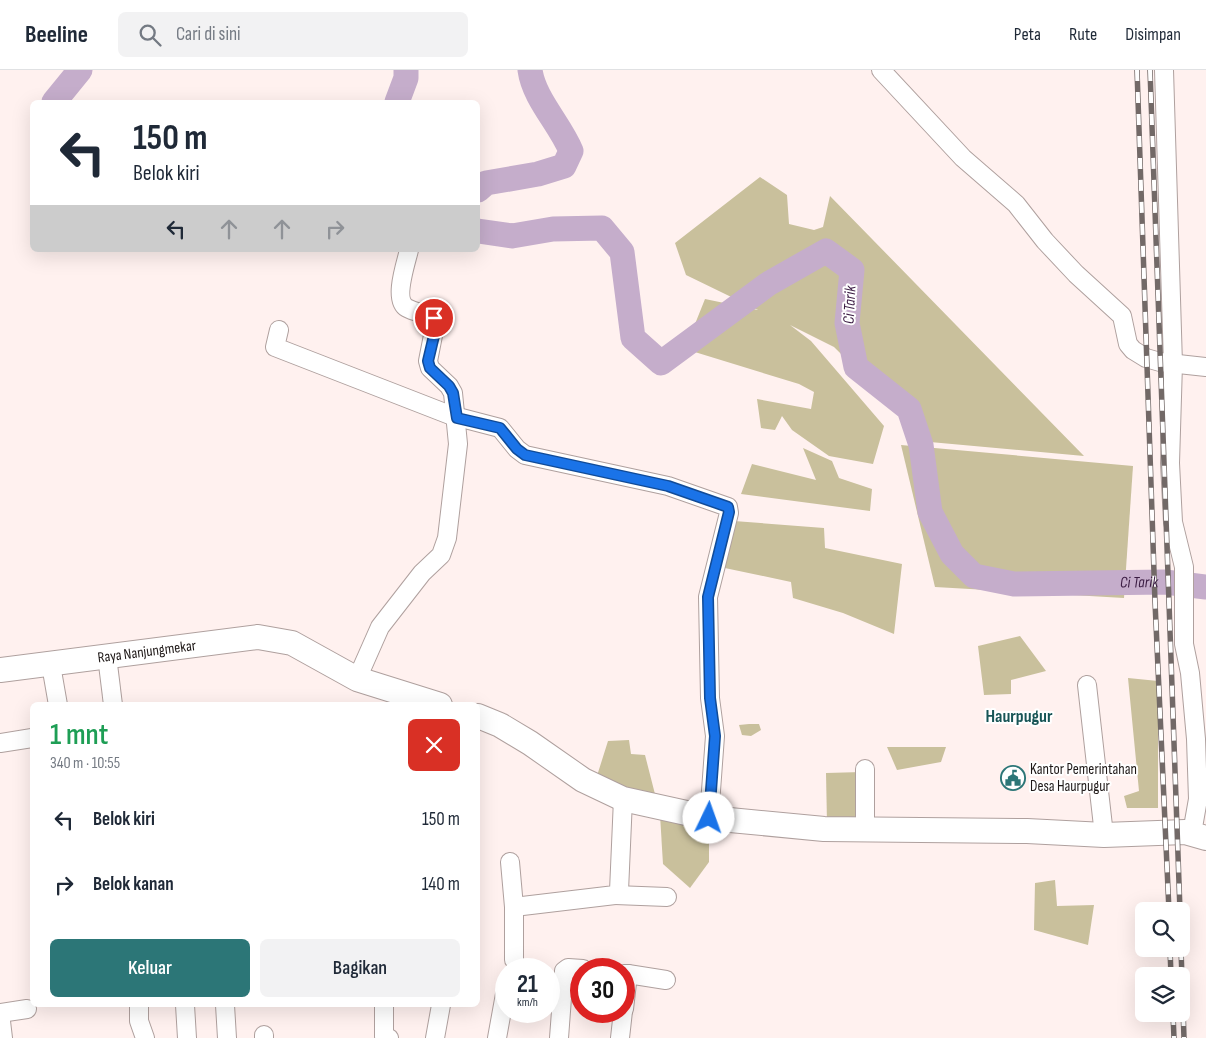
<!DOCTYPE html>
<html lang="id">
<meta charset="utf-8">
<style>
body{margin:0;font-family:"Sofia Sans Condensed",sans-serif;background:#f2f2f3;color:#1f2937;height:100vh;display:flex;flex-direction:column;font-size:19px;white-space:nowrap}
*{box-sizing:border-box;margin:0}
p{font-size:16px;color:#747a83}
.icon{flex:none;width:28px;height:28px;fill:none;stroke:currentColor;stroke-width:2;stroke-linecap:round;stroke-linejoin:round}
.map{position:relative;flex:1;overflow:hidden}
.sheet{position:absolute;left:30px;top:632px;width:450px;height:305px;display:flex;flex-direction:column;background:#fff;border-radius:8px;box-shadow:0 5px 20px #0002}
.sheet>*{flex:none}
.banner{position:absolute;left:30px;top:30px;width:450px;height:152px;border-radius:8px;box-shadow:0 5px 20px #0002;background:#fff;color:#1f2937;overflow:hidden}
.tools{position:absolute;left:1135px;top:832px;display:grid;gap:10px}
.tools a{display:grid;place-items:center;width:55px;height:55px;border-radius:8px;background:#fff;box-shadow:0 5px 20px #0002;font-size:25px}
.speed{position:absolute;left:495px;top:888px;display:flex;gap:10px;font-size:25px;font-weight:700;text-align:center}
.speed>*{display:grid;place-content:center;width:65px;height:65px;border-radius:50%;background:#fff;box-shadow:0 5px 20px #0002;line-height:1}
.speed small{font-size:12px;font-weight:400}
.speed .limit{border:8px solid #d22;background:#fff;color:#111}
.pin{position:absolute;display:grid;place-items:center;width:42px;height:42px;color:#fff;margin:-21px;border:2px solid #fff;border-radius:50%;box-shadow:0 1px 5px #0007}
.me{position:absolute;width:55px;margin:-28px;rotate:3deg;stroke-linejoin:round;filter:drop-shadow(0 0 4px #0008)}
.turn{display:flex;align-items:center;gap:18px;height:105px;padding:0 20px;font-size:22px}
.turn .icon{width:65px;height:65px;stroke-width:2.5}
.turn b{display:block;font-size:35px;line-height:42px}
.lanes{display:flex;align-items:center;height:48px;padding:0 20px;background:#0003;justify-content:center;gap:25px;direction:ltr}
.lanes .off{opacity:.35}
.round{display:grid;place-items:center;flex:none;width:52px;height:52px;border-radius:8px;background:#f2f2f3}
.summary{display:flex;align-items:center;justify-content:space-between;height:85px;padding:0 20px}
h1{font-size:30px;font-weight:600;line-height:38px;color:#1e9e55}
.button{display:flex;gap:10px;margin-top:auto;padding:10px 20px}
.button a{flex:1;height:58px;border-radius:8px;background:#2c7677;color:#fff;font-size:20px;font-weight:600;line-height:58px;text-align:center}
.button a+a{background:#f2f2f3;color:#1f2937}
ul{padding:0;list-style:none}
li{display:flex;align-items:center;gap:15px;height:65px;padding:0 20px}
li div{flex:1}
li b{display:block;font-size:19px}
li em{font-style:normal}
header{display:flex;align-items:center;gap:30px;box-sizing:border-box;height:70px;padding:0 25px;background:#fff;border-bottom:1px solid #e0e1e3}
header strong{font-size:24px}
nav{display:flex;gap:28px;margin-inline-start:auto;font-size:18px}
.search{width:350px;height:45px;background:#f2f2f3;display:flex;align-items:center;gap:12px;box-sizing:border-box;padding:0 18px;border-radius:8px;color:#747a83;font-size:19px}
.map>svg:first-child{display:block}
.forest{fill:#c9c09c}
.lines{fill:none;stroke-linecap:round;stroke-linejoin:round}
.river{stroke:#c5adcb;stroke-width:25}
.street-casing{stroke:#afa09e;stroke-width:20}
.secondary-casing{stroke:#afa09e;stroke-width:26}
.street{stroke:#fff;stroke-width:18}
.secondary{stroke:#fff;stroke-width:24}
.rail-casing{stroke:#726967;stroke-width:5.5}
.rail{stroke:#fff;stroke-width:4;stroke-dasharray:11;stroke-linecap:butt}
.route-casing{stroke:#114b97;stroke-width:12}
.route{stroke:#1a73e8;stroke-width:9}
.labels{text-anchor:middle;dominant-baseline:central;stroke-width:4;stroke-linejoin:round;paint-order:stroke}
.street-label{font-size:15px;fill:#1e1817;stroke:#fff}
.poi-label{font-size:15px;fill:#1e1817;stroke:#fff;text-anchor:start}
.water-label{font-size:16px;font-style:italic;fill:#3a1b42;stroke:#fff}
.quarter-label{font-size:18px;font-weight:bold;fill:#185556;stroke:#fff}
</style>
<header>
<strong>Beeline</strong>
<div class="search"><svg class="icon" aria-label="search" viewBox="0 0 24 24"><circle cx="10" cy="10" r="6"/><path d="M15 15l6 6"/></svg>Cari di sini</div>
<nav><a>Peta</a><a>Rute</a><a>Disimpan</a></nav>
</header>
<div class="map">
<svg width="1206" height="968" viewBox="0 0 1206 968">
<rect width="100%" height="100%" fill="#fff1ef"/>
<g class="forest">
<polygon points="760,107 787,125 789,154 814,160 823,157 830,126 1084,386 930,372 834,277 790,255 811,271 884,356 873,394 829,386 792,360 782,346 775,360 761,358 757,329 811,339 814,322 799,314 685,279 705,229 758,240 686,205 675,173"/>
<polygon points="901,375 1133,396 1124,528 935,517"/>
<polygon points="803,378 832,391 839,408 872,419 870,441 741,424 752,394 816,410"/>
<polygon points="734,451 824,458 825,478 902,494 894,564 843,543 793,528 791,512 720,497"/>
<polygon points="1020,566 1046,601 1011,610 1011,624 984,625 978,576"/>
<polygon points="1128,608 1158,611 1158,738 1127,738 1124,726 1139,721"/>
<polygon points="749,654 759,654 761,660 751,666 742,665 739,655"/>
<polygon points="629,670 631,684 645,685 656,728 596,709 608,671"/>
<polygon points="887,677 946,677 941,692 897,700"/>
<polygon points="862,702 862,753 827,753 826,703"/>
<polygon points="660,745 709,752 709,792 690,818 663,794"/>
<polygon points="1055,810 1057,836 1094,835 1088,875 1034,860 1035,813"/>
</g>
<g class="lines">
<g class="river">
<polyline points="54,32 80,0"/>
<polyline points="397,32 406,8 406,0"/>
<path d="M478 120 486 113 538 104 564 96 571 81C560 54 534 29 530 0"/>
<path id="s1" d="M478 161 512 166 553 159 602 158 622 182 633 268 661 293 768 214 826 181 852 200 847 253 856 297 909 339 921 375 930 442 952 484 974 506 1014 514 1165 512 1206 517"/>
</g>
<defs>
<g id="street">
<polyline points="881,0 963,88 1016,134 1045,171 1076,204 1122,246 1128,274 1133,280 1146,288 1160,292 1206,297"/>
<polyline points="1164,0 1173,294 1170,393 1173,452 1184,497 1184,574 1190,603 1196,669 1198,729 1192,763"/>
<polyline points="279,260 275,277 450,345 500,358 517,379 525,385 668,416 728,437 729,443 708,527 710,628 715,666 709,748"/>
<polyline points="107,586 113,635"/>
<polyline points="51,595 58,635"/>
<path d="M357 609 380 557 422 503 441 485 447 468 458 374 453 323 449 316 430 298 428 291 436 250C428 243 416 243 407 238 393 230 406 193 409 180"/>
<polyline points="1087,615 1104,765"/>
<polyline points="0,673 32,668"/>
<polyline points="865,699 865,760"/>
<polyline points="510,792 514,837 514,890"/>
<polyline points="615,825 667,827"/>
<polyline points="514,837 615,825 619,821 623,729"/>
<polyline points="624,904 628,904 624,939"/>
<polyline points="628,904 666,910"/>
<polyline points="139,935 139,951 145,968"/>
<polyline points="185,935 187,968"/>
<polyline points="225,935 227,968"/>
<polyline points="384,935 384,966 389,968"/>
<polyline points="0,943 27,939"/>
<polyline points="0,943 3,968"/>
<polyline points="264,965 264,968"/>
<polyline points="435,968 441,935"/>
<polyline points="497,968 505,924"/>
<polyline points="559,968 564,901 568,898 583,899"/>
<polyline points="620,968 623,941"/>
</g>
<g id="secondary">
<path id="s2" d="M0 600 258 567 292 573 357 609 440 635"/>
<polyline points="478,646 500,655 530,673 583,710 623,729 709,748 824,759 1027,761 1104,765 1185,762 1206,768"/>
</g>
</defs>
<use href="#street" class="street-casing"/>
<use href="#secondary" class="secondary-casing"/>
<use href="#street" class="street"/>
<use href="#secondary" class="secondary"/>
<defs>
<g id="rail">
<polyline points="1137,0 1155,532 1169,841"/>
<polyline points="1150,0 1180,841"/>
<polyline points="1170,879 1171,906"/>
<polyline points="1181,879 1184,968"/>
<polyline points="1173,944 1174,968"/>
</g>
</defs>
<use href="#rail" class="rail-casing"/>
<use href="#rail" class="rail"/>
</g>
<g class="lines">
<defs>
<polyline id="route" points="434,248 437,253 428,291 430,298 449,316 453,323 457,348 500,358 517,379 525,385 668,416 728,437 729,442 708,527 710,628 715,666 709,748"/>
</defs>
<use href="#route" class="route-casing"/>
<use href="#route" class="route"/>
</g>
<defs>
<symbol id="civic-ring" viewBox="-11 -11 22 22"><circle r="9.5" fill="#fff" stroke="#2c7677" stroke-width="1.5"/><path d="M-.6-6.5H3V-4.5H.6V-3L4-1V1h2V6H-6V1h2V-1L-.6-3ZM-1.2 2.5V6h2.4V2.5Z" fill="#2c7677"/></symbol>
</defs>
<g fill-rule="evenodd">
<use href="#civic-ring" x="999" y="694" width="28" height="28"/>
</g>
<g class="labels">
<g class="street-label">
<text stroke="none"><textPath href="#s2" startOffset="148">Raya Nanjungmekar</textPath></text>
</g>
<g class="poi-label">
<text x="1030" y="699">Kantor Pemerintahan<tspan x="1030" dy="17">Desa Haurpugur</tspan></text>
</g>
<g class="water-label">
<text transform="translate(850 235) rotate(-87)">Ci Tarik</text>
<text stroke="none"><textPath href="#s1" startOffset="1028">Ci Tarik</textPath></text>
</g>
<g class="quarter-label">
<text x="1019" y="646">Haurpugur</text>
</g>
</g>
</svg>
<div class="tools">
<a><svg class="icon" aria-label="search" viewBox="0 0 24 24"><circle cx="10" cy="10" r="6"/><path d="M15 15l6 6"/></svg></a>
<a><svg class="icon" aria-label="layers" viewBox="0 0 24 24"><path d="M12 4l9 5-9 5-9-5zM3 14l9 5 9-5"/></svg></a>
</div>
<div class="speed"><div>21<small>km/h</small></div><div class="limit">30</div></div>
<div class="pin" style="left:434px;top:248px;background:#d93025"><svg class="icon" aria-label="arrive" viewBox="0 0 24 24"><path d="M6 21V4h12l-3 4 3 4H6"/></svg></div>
<svg class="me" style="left:709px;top:748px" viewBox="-20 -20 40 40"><circle r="19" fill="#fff"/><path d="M0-13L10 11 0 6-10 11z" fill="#1a73e8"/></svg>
<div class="banner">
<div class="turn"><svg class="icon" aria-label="left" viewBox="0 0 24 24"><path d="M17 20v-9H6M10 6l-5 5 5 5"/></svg><div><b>150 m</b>Belok kiri</div></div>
<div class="lanes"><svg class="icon" aria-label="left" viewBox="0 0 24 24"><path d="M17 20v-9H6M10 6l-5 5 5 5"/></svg><svg class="icon off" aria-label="ahead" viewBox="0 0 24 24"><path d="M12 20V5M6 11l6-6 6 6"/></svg><svg class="icon off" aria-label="ahead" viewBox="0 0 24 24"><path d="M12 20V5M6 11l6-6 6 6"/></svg><svg class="icon off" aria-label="right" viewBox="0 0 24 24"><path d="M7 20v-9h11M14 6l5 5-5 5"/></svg></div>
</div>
<section class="sheet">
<div class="summary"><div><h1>1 mnt</h1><p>340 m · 10:55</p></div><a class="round" style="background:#d93025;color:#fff"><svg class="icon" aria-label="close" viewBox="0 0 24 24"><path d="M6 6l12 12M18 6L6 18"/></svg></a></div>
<ul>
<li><svg class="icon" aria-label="left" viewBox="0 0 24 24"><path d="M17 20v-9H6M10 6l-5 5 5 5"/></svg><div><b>Belok kiri</b></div><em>150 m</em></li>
<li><svg class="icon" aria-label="right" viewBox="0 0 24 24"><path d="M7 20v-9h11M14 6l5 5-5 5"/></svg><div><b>Belok kanan</b></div><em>140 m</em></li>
</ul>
<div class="button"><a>Keluar</a><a>Bagikan</a></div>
</section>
</div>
